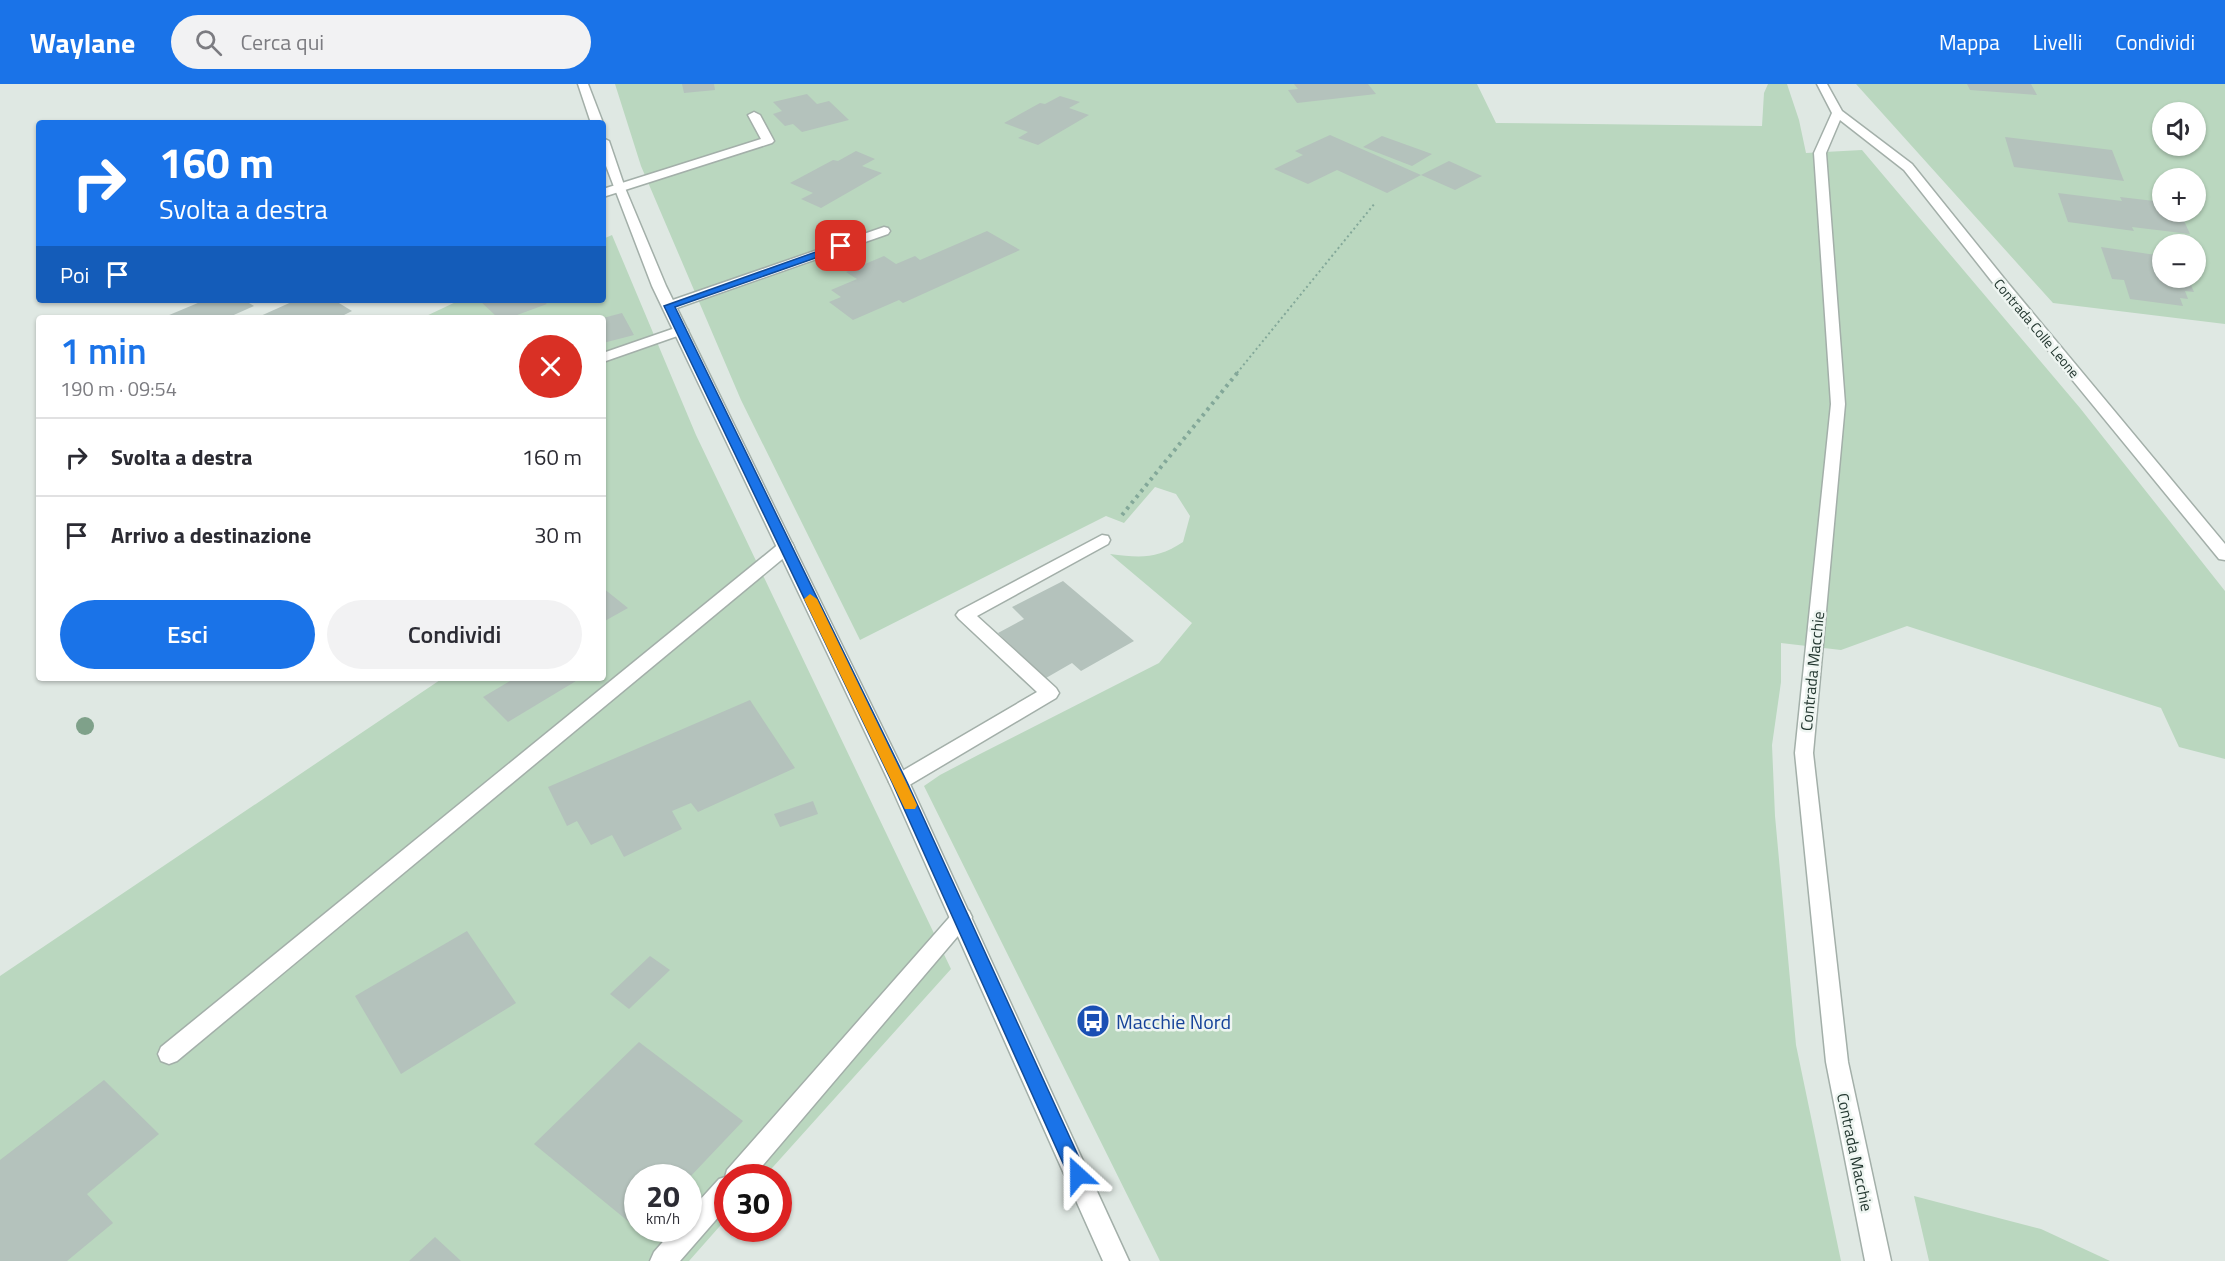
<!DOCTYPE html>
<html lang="it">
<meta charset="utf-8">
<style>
body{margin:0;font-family:"Titillium Web",sans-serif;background:#f2f2f3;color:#2b2b33;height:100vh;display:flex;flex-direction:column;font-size:22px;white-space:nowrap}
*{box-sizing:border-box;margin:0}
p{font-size:20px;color:#7c7c81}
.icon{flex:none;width:33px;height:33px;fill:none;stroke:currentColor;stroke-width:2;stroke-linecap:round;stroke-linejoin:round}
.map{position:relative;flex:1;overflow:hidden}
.drawer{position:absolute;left:36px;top:231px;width:570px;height:366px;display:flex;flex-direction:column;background:#fff;border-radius:6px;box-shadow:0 2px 4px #0004}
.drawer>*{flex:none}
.banner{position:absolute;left:36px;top:36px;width:570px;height:183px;border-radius:6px;box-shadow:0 2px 4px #0004;background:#1a73e8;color:#fff;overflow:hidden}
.tools{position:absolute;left:2152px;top:18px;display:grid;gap:12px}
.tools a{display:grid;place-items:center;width:54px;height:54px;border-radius:50%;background:#fff;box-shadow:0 2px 4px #0004;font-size:30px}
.speed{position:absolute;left:624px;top:1080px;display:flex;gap:12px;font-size:30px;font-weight:700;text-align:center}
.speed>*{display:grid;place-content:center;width:78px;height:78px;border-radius:50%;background:#fff;box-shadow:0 2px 4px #0004;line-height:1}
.speed small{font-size:15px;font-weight:400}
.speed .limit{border:9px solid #d22;background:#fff;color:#111}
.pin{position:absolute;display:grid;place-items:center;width:51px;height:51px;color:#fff;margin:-26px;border-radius:12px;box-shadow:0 3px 9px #0006}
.me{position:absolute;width:66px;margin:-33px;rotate:336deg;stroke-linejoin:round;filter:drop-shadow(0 0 4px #0008)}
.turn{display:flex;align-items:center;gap:21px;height:126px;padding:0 24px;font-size:27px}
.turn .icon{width:78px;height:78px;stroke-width:2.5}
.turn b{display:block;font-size:42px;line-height:51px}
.then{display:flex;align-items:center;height:57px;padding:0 24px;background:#0003;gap:12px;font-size:22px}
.round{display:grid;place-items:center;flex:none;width:63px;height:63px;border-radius:32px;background:#f2f2f3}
.headline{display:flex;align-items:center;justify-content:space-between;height:102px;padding:0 24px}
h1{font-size:36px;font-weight:600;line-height:45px;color:#1a73e8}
.button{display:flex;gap:12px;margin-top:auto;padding:12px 24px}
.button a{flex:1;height:69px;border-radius:36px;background:#1a73e8;color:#fff;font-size:24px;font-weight:600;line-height:69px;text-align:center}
.button a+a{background:#f2f2f3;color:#2b2b33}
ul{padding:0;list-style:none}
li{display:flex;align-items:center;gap:18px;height:78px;padding:0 24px;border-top:2px solid #e1e1e2}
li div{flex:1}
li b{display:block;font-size:22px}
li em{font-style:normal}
header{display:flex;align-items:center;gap:36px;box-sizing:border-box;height:84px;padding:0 30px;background:#1a73e8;color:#fff}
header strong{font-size:28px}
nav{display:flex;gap:33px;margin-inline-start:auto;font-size:21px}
.search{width:420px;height:54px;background:#f2f2f3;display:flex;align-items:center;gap:15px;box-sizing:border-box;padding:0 21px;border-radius:33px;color:#7c7c81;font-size:22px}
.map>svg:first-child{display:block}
.green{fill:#bad7bf;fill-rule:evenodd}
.building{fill:#b4c2bc}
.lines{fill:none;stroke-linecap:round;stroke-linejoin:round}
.service-casing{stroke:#a3afa9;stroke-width:3}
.minor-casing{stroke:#a3afa9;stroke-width:3}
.path-far1{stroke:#83a899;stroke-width:2;stroke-dasharray:2 3;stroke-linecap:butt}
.path{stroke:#83a899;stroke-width:4;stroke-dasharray:3 4.5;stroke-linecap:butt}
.service{fill:#fff;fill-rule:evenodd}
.minor{fill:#fff;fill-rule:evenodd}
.tree{fill:#7fa18a}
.route{fill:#1a73e8;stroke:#114b97;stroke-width:1.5}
.slow{fill:#f59e0b}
.labels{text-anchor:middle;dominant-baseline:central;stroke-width:5;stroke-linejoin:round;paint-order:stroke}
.far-street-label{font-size:14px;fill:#22362f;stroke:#eef5f1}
.street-label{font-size:16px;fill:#22362f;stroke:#eef5f1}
.near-transit-label{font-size:20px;fill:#164399;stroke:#eef5f1;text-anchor:start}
</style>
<header>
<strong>Waylane</strong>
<div class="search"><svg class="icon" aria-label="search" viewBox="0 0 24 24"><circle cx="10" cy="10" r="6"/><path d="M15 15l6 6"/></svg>Cerca qui</div>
<nav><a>Mappa</a><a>Livelli</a><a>Condividi</a></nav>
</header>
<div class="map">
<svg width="2225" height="1177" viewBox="0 0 2225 1177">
<rect width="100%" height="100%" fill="#dfe8e3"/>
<g class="green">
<path d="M615 0H1477L1496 39 1762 42 1764 9 1768 0H1787L1799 36 1806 69 1862 66 2080 324 2225 507V675L2179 663 2161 624 1907 542 1841 566 1781 559V598L1772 661 1775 732 1796 961 1841 1177H1160L924 702 940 691 980 670 1159 579 1192 539 1110 470C1141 474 1157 475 1183 458L1190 432 1176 410 1155 403 1124 439 1106 432 860 556 741 316 641 82Z"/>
<path d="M1856 0H2225V240L2053 219ZM2163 28H2196V62H2163ZM2163 94H2196V128H2163ZM2163 160H2196V194H2163Z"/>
<path d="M612 151 696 351 951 885 764 1093 728 1094 727 1134 689 1177H0V892L443 594H603V234H422L460 216H603V155ZM638 1094H688V1144H638Z"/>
<polygon points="1914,1112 2041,1145 2110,1177 1929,1177"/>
</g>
<g class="building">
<polygon points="682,0 714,0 715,6 684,9"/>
<polygon points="1294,0 1368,0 1376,10 1297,19 1288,6 1298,5"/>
<polygon points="1967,0 2031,0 2037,11 1970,6"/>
<polygon points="807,10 817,20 829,17 849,36 802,48 793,40 785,42 773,30 782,27 773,18"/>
<polygon points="1060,12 1080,18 1069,24 1089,31 1038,61 1018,54 1028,48 1004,39 1040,19 1045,20"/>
<polygon points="1330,51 1421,91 1387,109 1337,86 1308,100 1274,85 1303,71 1295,67"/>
<polygon points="1382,52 1432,70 1412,82 1363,63"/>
<polygon points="2005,53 2112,66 2124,97 2014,83"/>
<polygon points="856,67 875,75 862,82 882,89 821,124 801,115 813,109 790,99 833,76 838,77"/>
<polygon points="1449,77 1482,92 1455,106 1421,91"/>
<polygon points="2058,109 2122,117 2120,113 2163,118 2163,128 2180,128 2190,150 2132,143 2134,147 2068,138"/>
<polygon points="987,147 1020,166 903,219 899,216 853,236 829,218 841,213 831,206 857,195 846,188 884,172 896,180 915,172 920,176"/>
<polygon points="2101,163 2163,172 2163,194 2188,194 2194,208 2185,207 2188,215 2180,214 2183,222 2130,215 2124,196 2112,195"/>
<polygon points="205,216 244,216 254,222 227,234 162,234"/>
<polygon points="296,216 334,216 352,227 338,234 256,234"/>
<polygon points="479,216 542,216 547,220 509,234 498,234"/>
<polygon points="622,229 634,251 603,259 603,234"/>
<polygon points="1063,497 1134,557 1081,587 1072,579 1046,594 998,549 1024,535 1012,523"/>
<polygon points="603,504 628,524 603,538"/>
<polygon points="515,594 581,594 508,638 483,613"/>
<polygon points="750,616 795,684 698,728 691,719 672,727 682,745 624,773 612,751 591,761 577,737 567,742 548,703"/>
<polygon points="813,717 818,730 780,743 774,730"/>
<polygon points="467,847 516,919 401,990 355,912"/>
<polygon points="650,872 670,886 629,925 610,910"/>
<polygon points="639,958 743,1037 688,1095 688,1094 638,1094 638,1144 642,1144 640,1147 534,1060"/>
<polygon points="104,996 159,1050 87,1110 113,1139 67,1177 0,1177 0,1076"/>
<polygon points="435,1153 461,1177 409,1177"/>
</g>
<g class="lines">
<defs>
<g id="service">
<polygon points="754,28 760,31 774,57 772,59 603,113 603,105 761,55 748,31"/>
<polygon points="884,143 888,144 890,147 888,150 674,225 664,225 662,222 664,219"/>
<polygon points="681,242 688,246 686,249 603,278 603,269"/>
<polygon points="1102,451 1108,452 1110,456 1108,460 977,532 1056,604 1059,609 1056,614 906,703 899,705 892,703 889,698 892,693 1037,608 959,535 956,531 959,527"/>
<polygon points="786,458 792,459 794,463 792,467 177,977 169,980 161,977 158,970 161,963 780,459"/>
<polygon points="962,824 969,827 972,833 969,839 752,1094 728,1094 728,1122 680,1177 650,1177 654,1168 675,1144 688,1144 688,1129 719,1095 725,1093 727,1086 955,827"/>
</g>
<g id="minor">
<polygon points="578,0 588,0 603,39 591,39"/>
<polygon points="1817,0 1827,0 1842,27 1912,80 2007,198 2225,460 2225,476 2219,475 1997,204 1904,86 1840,36 1826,69 1845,320 1813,669 1848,978 1891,1177 1865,1177 1826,978 1795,669 1831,320 1814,69 1832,29"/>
<polygon points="603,54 609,57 625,104 666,202 909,698 1129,1177 1103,1177 889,698 652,202 603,74"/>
</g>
</defs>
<use href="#service" class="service-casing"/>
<use href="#minor" class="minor-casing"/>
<polyline class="path-far1" points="1237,289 1375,119"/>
<polyline class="path" points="1122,431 1238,288"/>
<use href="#service" class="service"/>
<use href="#minor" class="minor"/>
</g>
<circle class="tree" cx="85" cy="642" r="9"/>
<polygon class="route" points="841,159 846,162 844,164 675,223 907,698 1087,1091 1084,1097 1078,1100 1071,1097 892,698 664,222"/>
<polygon class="slow" points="810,510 817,515 917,721 915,725 905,725 903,721 804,515"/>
<defs>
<symbol id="bus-disc" viewBox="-11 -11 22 22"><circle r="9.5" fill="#1a4fb4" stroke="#eef5f1"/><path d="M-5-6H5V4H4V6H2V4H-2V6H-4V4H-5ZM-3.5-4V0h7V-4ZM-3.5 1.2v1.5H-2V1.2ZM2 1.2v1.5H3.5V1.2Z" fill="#fff"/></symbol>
</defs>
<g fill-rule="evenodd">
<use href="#bus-disc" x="1074" y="918" width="38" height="38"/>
</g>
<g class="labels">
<g class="far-street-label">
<text transform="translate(2037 244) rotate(50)">Contrada Colle Leone</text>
</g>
<g class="street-label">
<text transform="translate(1812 587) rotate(-84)">Contrada Macchie</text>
<text transform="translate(1855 1068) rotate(78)">Contrada Macchie</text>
</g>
<g class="near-transit-label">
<text x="1116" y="937">Macchie Nord</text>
</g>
</g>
</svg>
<div class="tools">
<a><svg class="icon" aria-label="sound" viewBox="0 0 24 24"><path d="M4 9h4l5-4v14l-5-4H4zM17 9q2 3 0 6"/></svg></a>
<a>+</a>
<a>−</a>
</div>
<div class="speed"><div>20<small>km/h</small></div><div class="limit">30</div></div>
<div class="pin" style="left:841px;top:162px;background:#d93025"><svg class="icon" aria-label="arrive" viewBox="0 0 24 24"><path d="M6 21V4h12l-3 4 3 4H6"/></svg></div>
<svg class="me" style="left:1078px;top:1091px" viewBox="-20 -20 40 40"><path d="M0-17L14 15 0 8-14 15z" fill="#1a73e8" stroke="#fff" stroke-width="4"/></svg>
<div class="banner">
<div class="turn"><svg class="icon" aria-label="right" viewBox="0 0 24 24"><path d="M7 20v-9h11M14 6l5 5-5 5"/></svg><div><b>160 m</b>Svolta a destra</div></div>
<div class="then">Poi<svg class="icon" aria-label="arrive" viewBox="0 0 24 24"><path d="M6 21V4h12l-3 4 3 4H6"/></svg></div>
</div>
<section class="drawer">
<div class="headline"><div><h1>1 min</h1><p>190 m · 09:54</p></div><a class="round" style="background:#d93025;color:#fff"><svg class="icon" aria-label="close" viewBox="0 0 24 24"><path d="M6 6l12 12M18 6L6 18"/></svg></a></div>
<ul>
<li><svg class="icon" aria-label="right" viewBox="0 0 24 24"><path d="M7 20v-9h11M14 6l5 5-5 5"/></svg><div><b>Svolta a destra</b></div><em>160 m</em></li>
<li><svg class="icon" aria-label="arrive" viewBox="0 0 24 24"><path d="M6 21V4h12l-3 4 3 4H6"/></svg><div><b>Arrivo a destinazione</b></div><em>30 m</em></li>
</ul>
<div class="button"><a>Esci</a><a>Condividi</a></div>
</section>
</div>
